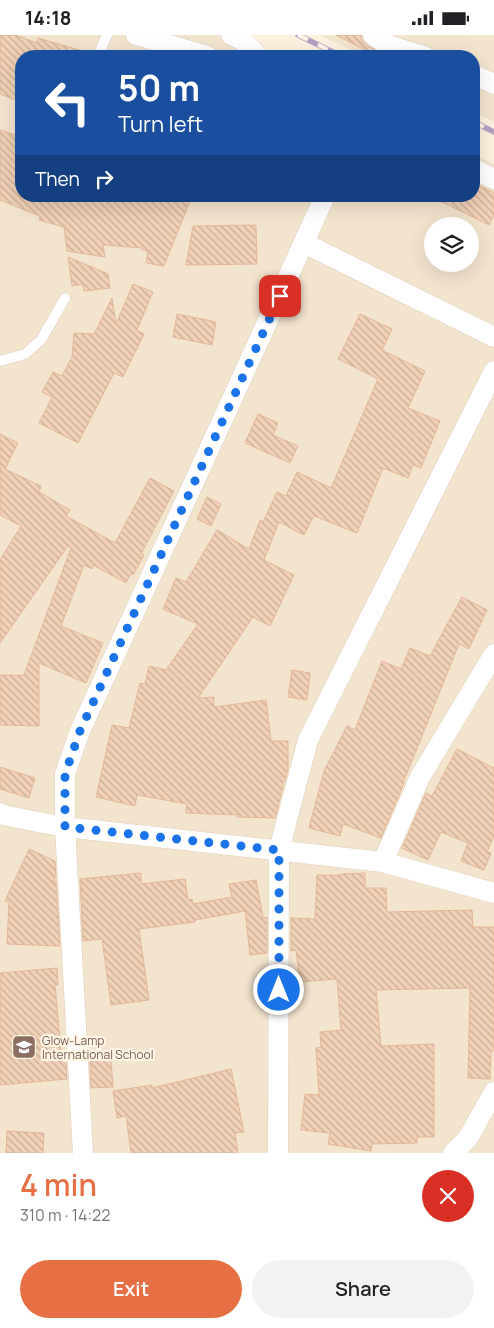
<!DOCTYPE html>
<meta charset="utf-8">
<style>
body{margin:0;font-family:Manrope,sans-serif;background:#f2f2f2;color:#202124;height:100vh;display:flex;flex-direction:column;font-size:19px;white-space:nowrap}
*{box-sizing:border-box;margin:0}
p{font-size:16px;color:#757577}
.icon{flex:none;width:28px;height:28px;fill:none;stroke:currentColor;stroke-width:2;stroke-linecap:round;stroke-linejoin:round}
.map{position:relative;height:1118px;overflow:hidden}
.drawer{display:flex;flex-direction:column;background:#fff;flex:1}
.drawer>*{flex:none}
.hud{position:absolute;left:15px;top:15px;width:465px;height:152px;border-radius:20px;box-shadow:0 5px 20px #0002;background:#1a4fa0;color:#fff;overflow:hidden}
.controls{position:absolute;left:424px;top:182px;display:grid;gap:10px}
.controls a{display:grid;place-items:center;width:55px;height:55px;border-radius:50%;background:#fff;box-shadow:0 5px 20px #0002;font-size:25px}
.pin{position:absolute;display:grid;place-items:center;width:42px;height:42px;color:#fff;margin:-21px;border-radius:10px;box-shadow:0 2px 8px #0006}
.me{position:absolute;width:55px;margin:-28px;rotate:0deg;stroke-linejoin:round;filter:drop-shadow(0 0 4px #0008)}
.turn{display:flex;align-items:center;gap:18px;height:105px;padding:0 20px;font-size:22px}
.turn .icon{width:65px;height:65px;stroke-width:2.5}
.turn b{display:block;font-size:35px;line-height:42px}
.then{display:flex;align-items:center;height:48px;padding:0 20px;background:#0003;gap:10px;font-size:19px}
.round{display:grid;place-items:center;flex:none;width:52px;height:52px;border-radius:26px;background:#f2f2f2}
.head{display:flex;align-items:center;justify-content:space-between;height:85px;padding:0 20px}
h1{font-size:30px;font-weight:600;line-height:38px;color:#e67044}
.action{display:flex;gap:10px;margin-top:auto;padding:10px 20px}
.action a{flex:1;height:58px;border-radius:30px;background:#e67044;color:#fff;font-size:20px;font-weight:600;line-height:58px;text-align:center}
.action a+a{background:#f2f2f2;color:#202124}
.status{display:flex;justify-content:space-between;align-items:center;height:35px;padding:0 25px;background:#fff;direction:ltr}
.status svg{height:14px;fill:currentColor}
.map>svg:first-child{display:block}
.residential{fill:#f3e4ce;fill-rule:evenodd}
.building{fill:url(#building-back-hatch);stroke:#e3b898}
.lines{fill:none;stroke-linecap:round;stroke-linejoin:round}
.service-casing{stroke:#dfcebb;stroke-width:11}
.minor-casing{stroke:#dfcebb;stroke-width:21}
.service{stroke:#fff;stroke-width:10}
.minor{stroke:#fff;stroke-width:20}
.rail-casing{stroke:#b59fc4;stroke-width:5.5}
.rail{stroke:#fff6e5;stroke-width:4;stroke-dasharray:11;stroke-linecap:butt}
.route{stroke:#1a73e8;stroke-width:9;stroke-dasharray:0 16.2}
.labels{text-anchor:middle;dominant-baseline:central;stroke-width:4.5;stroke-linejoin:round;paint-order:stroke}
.education-label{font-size:12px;fill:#785e54;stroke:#fff6e5;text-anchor:start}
</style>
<div class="status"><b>14:18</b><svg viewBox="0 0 49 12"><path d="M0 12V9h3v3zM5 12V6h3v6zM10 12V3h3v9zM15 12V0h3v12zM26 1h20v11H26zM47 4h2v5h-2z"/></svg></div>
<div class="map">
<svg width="494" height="1118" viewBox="0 0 494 1118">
<defs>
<pattern id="building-back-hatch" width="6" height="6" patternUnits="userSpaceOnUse" patternTransform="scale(1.25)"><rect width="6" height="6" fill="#f1d1b7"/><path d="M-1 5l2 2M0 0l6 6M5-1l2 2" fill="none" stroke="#c8ac97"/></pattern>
</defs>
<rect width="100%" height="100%" fill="#fcf2df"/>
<g class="residential">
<path d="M0 0H235L278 21H21V161H474V119L494 129V1118H0ZM432 191H470V229H432Z"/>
<polygon points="320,0 494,0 494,87 474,77 474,21 363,21"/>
</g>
<g class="building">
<polygon points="0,0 16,0 37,8 38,3 86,17 85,21 21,21 21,67 0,59"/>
<polygon points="336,0 361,0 362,5 366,10 386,21 377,21"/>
<polygon points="0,95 21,102 21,161 192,161 164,231 146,228 148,216 142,215 142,213 103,210 105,222 67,216 64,192 39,185 40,181 0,165"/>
<polygon points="474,148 494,158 494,180 489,190 430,161 474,161"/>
<polygon points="256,190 257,229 186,230 193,191"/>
<polygon points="68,222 108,239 110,253 84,256 82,249 72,251"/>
<polygon points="133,249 153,257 137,295 144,299 123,342 114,338 78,408 39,388 52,362 42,357 53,337 62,341 72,322 74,298 94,299 112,263 116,289"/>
<polygon points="177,279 216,287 212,310 173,302"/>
<polygon points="360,279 392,294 382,315 425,336 408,373 440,386 421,433 413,430 408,443 383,433 357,498 314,481 304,500 279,487 264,525 294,540 270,591 253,582 198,663 214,662 214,672 266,665 271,706 288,706 288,733 285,746 283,746 283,752 275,783 237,782 237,780 186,778 187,769 137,760 135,771 96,762 112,690 129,693 140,648 145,649 149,631 166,635 198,589 163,574 176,543 186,547 217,495 249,514 260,485 263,487 277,457 286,461 297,437 331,453 378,344 338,324"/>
<polygon points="258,379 278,388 273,400 298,411 290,428 245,408"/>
<polygon points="0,399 18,408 5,434 41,451 39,457 70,475 66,481 115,508 150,443 174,456 141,519 144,520 133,540 131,538 126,548 93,530 92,534 84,530 61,591 103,608 86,648 39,628 39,691 0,690 0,640 24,640 71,513 68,511 0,608 0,525 21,491 0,480"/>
<polygon points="207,462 221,469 211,491 197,484"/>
<polygon points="462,562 487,575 469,614 459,609 403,748 404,748 381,803 343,789 340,801 309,793 324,736 347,691 355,695 382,626 401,634 410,613 430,621"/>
<polygon points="292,635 310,638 307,665 288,662"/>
<polygon points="457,714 494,733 494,801 487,817 491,818 484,835 461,826 468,808 441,797 428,825 402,813 426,758 432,761"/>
<polygon points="0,732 35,743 29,763 0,754"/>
<polygon points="29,814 55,826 56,841 53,847 56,846 60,911 7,909 9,867 5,866"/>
<polygon points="141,838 141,849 185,844 188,865 192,864 193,869 232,862 229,849 256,845 263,882 267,883 267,918 250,920 245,876 195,885 195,887 139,894 149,965 111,970 102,904 83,906 80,844"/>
<polygon points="365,838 365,853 386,853 387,877 472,875 473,892 494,892 494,1016 491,1016 490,1044 468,1043 470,953 376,955 381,1011 434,1009 434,1102 417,1102 417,1108 372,1109 371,1116 328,1109 330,1098 301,1095 305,1059 319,1060 316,1013 321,1012 320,997 341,995 337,944 300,947 296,915 291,916 291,883 315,884 317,840 341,840 341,839"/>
<polygon points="57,933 58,950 55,950 62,1028 66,1028 67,1044 0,1050 0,938"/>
<polygon points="111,1025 113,1052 91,1053 90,1026"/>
<polygon points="231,1034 244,1097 235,1098 238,1118 131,1118 126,1081 117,1083 113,1056 152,1050 152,1053"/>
<polygon points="7,1096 44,1098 43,1118 6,1118"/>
</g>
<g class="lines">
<defs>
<g id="service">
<polyline points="98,21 107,0"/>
<polyline points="0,326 25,319 41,305 65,263"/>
</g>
<g id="minor">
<polyline points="136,0 207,21"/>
<polyline points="231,0 242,5 258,21"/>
<path d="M373 0C387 12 407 16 424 21"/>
<polyline points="474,40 494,49"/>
<polyline points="474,134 494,144"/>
<polyline points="304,208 494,302"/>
<polyline points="0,778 7,781 65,792 383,827 494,858"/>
<polyline points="383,827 420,742 494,619"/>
<polyline points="83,1118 65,792 65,739 80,696 325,161"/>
<polyline points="278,1118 279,815 308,705 494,336"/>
<polyline points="453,1118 468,1103 494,1057"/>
</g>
</defs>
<use href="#service" class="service-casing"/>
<use href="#minor" class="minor-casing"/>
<use href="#service" class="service"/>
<use href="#minor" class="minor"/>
<defs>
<g id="rail">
<polyline points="298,0 341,21"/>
<polyline points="474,87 494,97"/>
</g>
</defs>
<use href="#rail" class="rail-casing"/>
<use href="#rail" class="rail"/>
</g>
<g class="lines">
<polyline class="route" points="279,955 279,815 65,792 65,739 80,696 280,261"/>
</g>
<defs>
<symbol id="school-square" viewBox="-11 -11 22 22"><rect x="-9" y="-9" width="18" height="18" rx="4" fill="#8d6e63" stroke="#fff6e5"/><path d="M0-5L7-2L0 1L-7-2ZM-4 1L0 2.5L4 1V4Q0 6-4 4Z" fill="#fff"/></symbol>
</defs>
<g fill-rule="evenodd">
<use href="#school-square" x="10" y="998" width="28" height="28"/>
</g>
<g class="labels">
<g class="education-label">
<text x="42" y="1005">Glow-Lamp<tspan x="42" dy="14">International School</tspan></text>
</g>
</g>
</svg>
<div class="controls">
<a><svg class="icon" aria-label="layers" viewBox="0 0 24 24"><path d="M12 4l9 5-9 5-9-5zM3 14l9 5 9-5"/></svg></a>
</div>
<div class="pin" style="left:280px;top:261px;background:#d93025"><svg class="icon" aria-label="arrive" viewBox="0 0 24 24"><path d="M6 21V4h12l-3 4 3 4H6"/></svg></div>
<svg class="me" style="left:279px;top:955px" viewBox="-20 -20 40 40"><circle r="17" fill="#1a73e8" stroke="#fff" stroke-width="3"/><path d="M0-11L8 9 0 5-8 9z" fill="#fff"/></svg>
<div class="hud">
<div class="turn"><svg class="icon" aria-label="left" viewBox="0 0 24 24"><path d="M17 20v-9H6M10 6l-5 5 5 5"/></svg><div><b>50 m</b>Turn left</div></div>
<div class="then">Then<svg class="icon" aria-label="right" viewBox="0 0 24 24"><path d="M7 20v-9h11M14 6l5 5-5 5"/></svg></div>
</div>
</div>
<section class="drawer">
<div class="head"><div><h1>4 min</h1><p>310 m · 14:22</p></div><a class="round" style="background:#d93025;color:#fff"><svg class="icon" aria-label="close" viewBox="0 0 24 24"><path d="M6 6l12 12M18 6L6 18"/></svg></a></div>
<div class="action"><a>Exit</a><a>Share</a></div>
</section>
